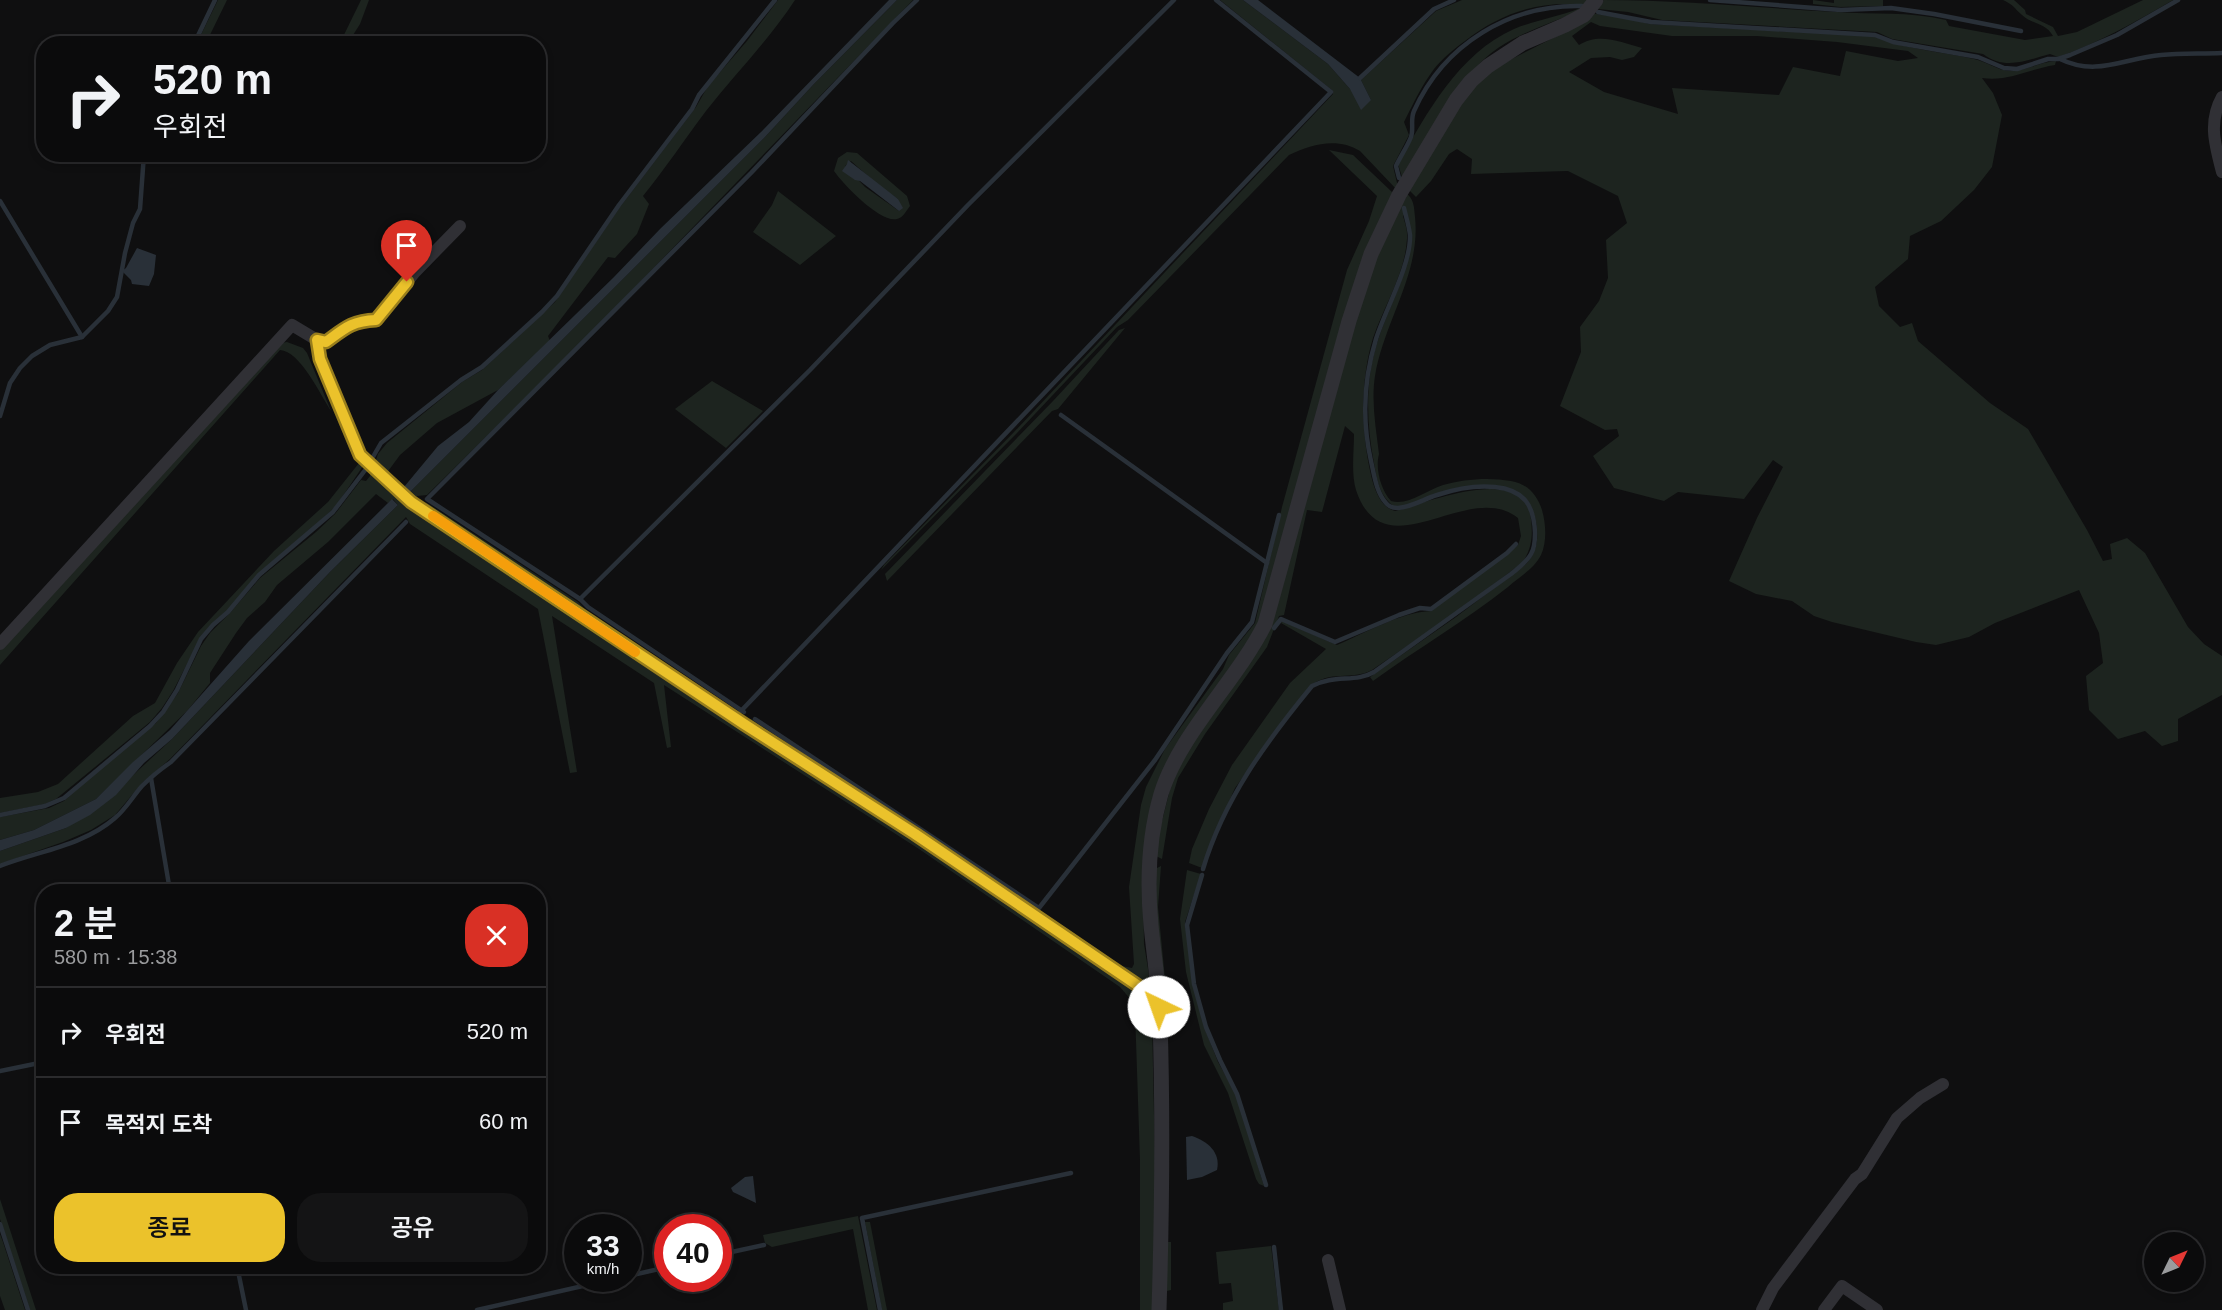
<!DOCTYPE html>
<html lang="ko">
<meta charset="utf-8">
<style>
body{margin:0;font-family:Arial,"Noto Sans KR",sans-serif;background:#141415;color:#f1f3f6;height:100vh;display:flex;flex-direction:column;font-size:22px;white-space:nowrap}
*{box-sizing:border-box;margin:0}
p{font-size:20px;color:#9a9b9d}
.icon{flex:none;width:33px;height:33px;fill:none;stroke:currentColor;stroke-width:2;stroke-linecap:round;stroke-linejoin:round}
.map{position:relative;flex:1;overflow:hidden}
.sheet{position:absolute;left:36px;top:884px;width:510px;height:390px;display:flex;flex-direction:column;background:#0b0b0c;border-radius:24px;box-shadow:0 3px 9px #0003,0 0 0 2px #2b2b2d}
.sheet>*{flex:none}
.guide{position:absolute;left:36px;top:36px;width:510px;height:126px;border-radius:24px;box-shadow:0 3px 9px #0003,0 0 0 2px #2b2b2d;background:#0b0b0c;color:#f1f3f6;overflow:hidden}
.needle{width:39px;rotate:47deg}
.buttons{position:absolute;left:2144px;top:1232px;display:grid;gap:12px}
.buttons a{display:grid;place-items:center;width:60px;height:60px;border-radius:50%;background:#0b0b0c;box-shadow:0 3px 9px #0003,0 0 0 2px #2b2b2d;font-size:30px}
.speed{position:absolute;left:564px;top:1214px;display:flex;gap:12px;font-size:30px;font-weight:700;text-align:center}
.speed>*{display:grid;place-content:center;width:78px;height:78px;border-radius:50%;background:#0b0b0c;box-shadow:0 3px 9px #0003,0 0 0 2px #2b2b2d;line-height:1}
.speed small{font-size:15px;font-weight:400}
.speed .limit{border:9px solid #d22;background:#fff;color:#111}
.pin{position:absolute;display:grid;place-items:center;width:51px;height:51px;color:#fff;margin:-62px -26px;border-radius:50% 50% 50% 0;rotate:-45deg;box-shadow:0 0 6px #0007}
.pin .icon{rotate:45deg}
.me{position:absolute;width:66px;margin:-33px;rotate:318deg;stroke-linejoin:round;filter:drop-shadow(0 0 4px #0008)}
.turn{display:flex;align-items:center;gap:21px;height:126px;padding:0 18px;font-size:27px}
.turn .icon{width:78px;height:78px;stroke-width:2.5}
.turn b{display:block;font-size:42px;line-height:51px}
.round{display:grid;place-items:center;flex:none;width:63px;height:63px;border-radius:24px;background:#141415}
.head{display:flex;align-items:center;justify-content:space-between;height:102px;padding:0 18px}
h1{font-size:36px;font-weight:600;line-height:45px}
.primary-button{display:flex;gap:12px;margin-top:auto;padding:12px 18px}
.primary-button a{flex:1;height:69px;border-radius:24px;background:#ebc22b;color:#111;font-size:24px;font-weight:600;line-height:69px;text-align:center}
.primary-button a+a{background:#141415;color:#f1f3f6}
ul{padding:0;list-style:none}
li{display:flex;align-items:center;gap:18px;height:90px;padding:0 18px;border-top:2px solid #2b2b2d}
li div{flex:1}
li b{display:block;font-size:22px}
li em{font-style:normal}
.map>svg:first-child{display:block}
.green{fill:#1d241f;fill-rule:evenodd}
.water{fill:#293038}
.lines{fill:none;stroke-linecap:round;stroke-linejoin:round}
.stream{stroke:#293038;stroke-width:4.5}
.minor{stroke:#303035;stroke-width:12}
.tertiary{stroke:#303035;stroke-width:15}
.route-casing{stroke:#997e1c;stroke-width:15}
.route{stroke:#ebc22b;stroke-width:10}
.slow{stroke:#f59e0b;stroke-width:10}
</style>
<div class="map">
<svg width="2222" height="1310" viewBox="0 0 2222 1310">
<rect width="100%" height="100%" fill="#0f0f10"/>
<g class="green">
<polygon points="218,0 227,0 206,43 197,43"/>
<polygon points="361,0 369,0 360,24 348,43 340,43"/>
<path d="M778 0H795C769 40 735 74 706 111 685 139 665 169 643 196L649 204 637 234 615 258 608 257 548 336 550 341 498 390 437 423 400 455 386 474 375 463 378 454 387 443 462 382 482 370 555 302 620 207 696 107 708 86 747 41Z"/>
<polygon points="897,0 913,0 580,344 427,495 417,496 414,500 409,493 765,137 813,85"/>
<path d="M1220 0H1243L1328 64 1350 89 1371 100 1361 80 1436 11 1462 0H1589L1586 5C1539 0 1501 13 1465 41 1454 49 1442 59 1434 69 1422 85 1413 104 1404 122L1409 135 1393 166 1398 187 1397 190 1360 151C1338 137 1311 144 1289 155L1128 320 1117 327 1017 433 881 570 884 565 1014 432 1333 94V91Z"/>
<path d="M1604 0C1682 0 1759 8 1837 12 1873 15 1909 11 1946 20L1949 26 2025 40 2053 36C2046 23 2031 24 2022 15 2013 7 2015 6 2003 0H2014L2025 10 2026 14 2053 27 2058 36 2077 32 2143 0H2173C2135 22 2099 43 2058 57L2050 54C2027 60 2005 71 1983 54L1892 39 1877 32 1662 20 1628 12 1598 9Z"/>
<polygon points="1813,0 1834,3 1834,0 1883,0 1883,6 1840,7 1813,4"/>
<path d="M1580 8 1577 12C1551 23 1522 32 1498 48 1458 76 1429 135 1402 177L1398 164C1426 114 1459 53 1514 29 1535 20 1559 17 1580 8Z"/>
<path d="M1590 13 1628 18 1649 24 1874 36C1906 50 1940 51 1974 59 1987 62 1997 70 2010 71 2026 71 2040 62 2056 61L2055 65C2029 69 2008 82 1982 78L1993 93 2002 115 1992 167 1974 190 1941 221 1910 236 1908 259 1875 287 1879 306 1900 327 1912 323 1918 341 1990 403 2028 429 2087 530 2103 561 2112 559 2110 544 2127 538 2145 553 2188 627 2204 644 2222 656V695L2178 719V741L2162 746 2145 731 2118 739 2089 710 2086 676 2103 663 2099 633 2079 590 1995 623 1969 637 1936 645 1916 642 1832 622 1814 616 1792 601 1756 594 1729 581 1757 518 1783 467 1773 460 1744 499 1678 492 1664 501 1614 488 1593 456 1619 436 1617 429 1605 430 1560 406 1581 352 1580 327 1599 301 1608 278 1606 240 1627 223 1618 196 1568 171 1471 174 1472 159 1457 149 1449 154 1431 181 1416 197 1406 187 1476 81 1506 62 1567 31ZM1591 22 1600 26 1672 36H1757L1837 42 1908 51 1918 58 1898 61 1846 51 1840 76 1793 67 1779 95 1672 88 1678 114 1604 92 1569 72 1591 58 1610 57 1622 60 1634 57 1642 48C1621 42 1599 32 1579 45L1572 36Z"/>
<polygon points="1329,150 1353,155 1392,192 1392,197 1267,605 1248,645 1170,760 1143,879 1144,944 1149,975 1148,980 1143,983 748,723 751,719 1104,957 1122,966 1132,968 1134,964 1129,887 1141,805 1146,787 1165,749 1223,669 1229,655 1255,623 1282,507 1347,270 1369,221 1377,196"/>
<path d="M847 152 857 153 907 196 910 206C906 211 903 218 897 219 880 223 843 184 834 171L838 158ZM851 161 879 186 898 199 899 211 865 187 845 166Z"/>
<polygon points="778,191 836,236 800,265 753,232 772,205"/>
<path d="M1405 192C1414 199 1414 206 1415 217 1421 274 1384 321 1375 376 1371 402 1376 428 1379 454 1375 469 1381 490 1391 501 1408 506 1427 490 1443 485 1464 479 1489 477 1511 481 1528 484 1537 495 1542 510 1546 524 1547 542 1541 555 1534 569 1519 577 1508 587 1465 621 1417 649 1373 681L1370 677 1456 617 1526 564C1535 554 1538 544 1537 530 1534 475 1477 481 1439 493 1423 497 1411 506 1395 507 1379 496 1377 480 1374 463 1366 422 1365 379 1378 340 1391 299 1421 255 1405 213L1403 216C1405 223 1408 231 1407 239 1405 274 1384 306 1373 338 1360 381 1361 432 1371 475 1374 488 1380 507 1395 511 1425 504 1524 461 1531 519 1533 535 1532 549 1522 563L1454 614 1372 670C1352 681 1330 669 1309 687L1235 788 1209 847 1202 868 1189 863 1192 849 1209 809 1232 765 1290 683 1326 649 1281 623 1282 621 1337 645C1365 633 1401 612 1431 611L1518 545 1521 536 1518 518C1468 478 1384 574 1356 490 1351 474 1354 451 1354 434L1345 426 1322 512 1307 510 1284 615 1279 616 1267 647 1205 734 1178 778 1172 798 1162 859 1156 856 1159 833 1175 769 1246 666 1369 274Z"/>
<polygon points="1125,328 1058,409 1052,411 887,581 885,574 1053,401 1119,330"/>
<path d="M287 342 303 348 307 353 331 411C320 394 300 351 280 350L0 665V650L281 343Z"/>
<polygon points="712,381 763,411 726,448 675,409"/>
<polygon points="359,463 363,466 336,506 315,526 263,570 228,610 208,628 200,639 173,691 162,708 150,722 56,799 45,804 0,813 0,798 38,792 58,784 133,716 155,703 177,663 198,632 274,551 328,502"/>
<polygon points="370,470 912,835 1136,989 1143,997 1152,1019 1155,1164 1154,1310 1140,1310 1140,1160 1135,1011 1132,1001 1120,987 919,849 664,685 671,747 667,748 654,683 552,616 577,772 570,773 538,609 410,524 406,517 170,759 143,782 115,815 91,830 63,842 0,864 0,851 66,828 130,778 172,739 330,572 398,505 393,499 388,503 376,494 328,542 277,585 265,602 247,618 236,633 210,673 210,683 187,711 96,799 34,830 0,840 0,817 49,808 64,801 92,775 156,723 178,693 201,646 210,633 229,614 260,578 316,532 335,514 361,480 366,481 370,476"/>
<polygon points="427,503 578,602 587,611 744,716 742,719 424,506"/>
<polygon points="1161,866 1158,907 1170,1030 1164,1026 1158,952 1155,869"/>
<polygon points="1187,870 1201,874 1185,922 1193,985 1205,1029 1218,1062 1236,1094 1264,1186 1259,1184 1256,1179 1228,1093 1204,1045 1186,972 1180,919"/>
<polygon points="0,1199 36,1310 30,1310 0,1219"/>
<polygon points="858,1216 877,1310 868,1310 853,1229 772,1247 765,1243 763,1235"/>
<polygon points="865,1222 870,1222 887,1310 882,1310"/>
<polygon points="0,1234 3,1242 25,1310 5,1310 0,1296"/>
<polygon points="1166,1242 1171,1242 1171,1290 1162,1292"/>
<polygon points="1271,1246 1279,1310 1223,1310 1223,1303 1233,1301 1231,1283 1219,1284 1216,1252"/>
</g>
<g class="water">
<polygon points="889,0 897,0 813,85 765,137 409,493 404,487 438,446 469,422 498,390 614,277 661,228 761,132"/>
<polygon points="1243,0 1258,0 1360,78 1371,100 1361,110 1350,89 1328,64"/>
<polygon points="848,160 898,199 903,208 899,211 860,181 855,180 842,171 847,164"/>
<polygon points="137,248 156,255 154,274 149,286 132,284 131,280 122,271 126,268"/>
<polygon points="392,499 398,505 330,572 172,739 144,763 116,795 90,815 66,828 0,851 0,840 34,830 96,799 133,762 170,730 249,641"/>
<path d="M1192 1136C1207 1141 1221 1152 1217 1170L1202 1177 1187 1180 1186 1137Z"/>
<polygon points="753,1176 756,1203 733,1192 731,1188 745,1177"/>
</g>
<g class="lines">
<g class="stream">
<polyline points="917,0 893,23 751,173 427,499 580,599 810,370 968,205 1174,0"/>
<polyline points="1710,0 1841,10 1891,8 1934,14 2021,31"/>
<polyline points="1598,12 1651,22 1875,35 1893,42 1978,57 2004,68 2017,69 2048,59 2058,59 2070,55 2117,35 2178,0"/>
<polyline points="194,44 215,0"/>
<path d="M2060 59C2097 77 2124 58 2161 55 2181 53 2202 54 2222 53"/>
<polyline points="1360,78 1434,9 1454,0"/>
<path d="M1399 178 1396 166C1400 157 1407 147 1411 137 1414 129 1410 120 1414 111 1444 44 1510 4 1582 6"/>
<polyline points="0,201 82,337"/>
<polyline points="1061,415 1267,563"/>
<polyline points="0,416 10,383 20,368 32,356 50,345 82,337 108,311 117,297 125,253 133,223 140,209 144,154"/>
<polyline points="580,599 588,607 744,712"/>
<polyline points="1274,628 1281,619 1335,642 1399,615 1420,608 1431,609 1507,553 1516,544"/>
<polyline points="741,711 1331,92 1216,0"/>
<polyline points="755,719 1039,908 1155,760 1227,653 1252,622 1279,515"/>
<polyline points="151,778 170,891"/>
<polyline points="0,815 45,806 64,798 150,726 163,712 177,690 201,639 213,625 228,612 259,575 333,512 366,469 381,443 461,380 482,367 542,312 557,296 619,205 692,109 699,95 775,0"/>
<path d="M0 866C38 851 83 846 115 818 126 809 133 796 142 786 151 777 161 769 171 762L406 522"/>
<path d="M1203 869C1224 799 1266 742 1312 686 1335 674 1355 683 1374 672L1511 574C1518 568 1526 563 1531 554 1535 548 1535 540 1535 533 1534 505 1524 490 1495 487 1476 485 1455 489 1437 495 1424 499 1412 507 1398 508 1393 508 1389 507 1386 503 1376 492 1374 474 1371 461 1362 421 1364 378 1376 339 1385 310 1411 265 1410 235 1409 226 1406 217 1404 208"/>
<polyline points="1202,875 1187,925 1194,984 1206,1027 1220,1060 1237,1094 1266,1185"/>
<polyline points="0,1071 44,1062"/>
<polyline points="0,1224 28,1310"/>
<polyline points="1274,1247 1281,1310"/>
<polyline points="718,1255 764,1245"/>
<polyline points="237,1266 246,1310"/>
<polyline points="628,1276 668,1267"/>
<polyline points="477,1310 618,1278"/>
<polyline points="880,1310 862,1218 1071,1173"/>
</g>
<g class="minor">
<path d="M2222 97C2208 122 2215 145 2222 172"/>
<path d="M317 340 326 343C345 328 352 321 376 320L415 272 460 226"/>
<polyline points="0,644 292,325 317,340 320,359 360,455 411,502 744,724 915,834 1140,987 1158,994"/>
<polyline points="1328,1260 1340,1310"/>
<polyline points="1762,1310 1773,1288 1855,1179 1862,1174 1897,1118 1920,1098 1943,1084"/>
<polyline points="1824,1310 1842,1286 1877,1310"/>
</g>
<path class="tertiary" d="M1159 1310C1162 1213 1163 1116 1160 1019 1159 988 1154 956 1151 925 1147 882 1149 835 1161 794 1180 733 1236 682 1265 624L1349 321 1371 254 1399 195 1456 100 1471 81 1488 66 1523 43 1565 25 1584 15 1596 0"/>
</g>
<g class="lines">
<defs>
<path id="route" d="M407 282 376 320C352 321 345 328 326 342L317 340 320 359 360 455 411 502 744 724 915 834 1140 987 1158 994 1159 1007"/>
</defs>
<use href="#route" class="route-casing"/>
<use href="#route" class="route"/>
<polyline class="slow" points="433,516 635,652"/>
</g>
</svg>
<div class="buttons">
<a><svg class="needle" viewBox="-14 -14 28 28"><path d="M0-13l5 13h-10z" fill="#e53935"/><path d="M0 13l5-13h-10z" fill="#9a9b9d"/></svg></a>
</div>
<div class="speed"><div>33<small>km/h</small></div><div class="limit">40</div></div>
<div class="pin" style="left:407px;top:282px;background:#d93025"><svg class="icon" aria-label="arrive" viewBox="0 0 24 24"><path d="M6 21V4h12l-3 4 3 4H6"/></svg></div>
<svg class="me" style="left:1159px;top:1007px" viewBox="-20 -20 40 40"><circle r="19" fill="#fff"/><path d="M0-13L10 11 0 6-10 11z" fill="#ebc22b"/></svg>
<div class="guide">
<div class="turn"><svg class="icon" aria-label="right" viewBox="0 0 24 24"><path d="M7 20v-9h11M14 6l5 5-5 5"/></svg><div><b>520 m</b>우회전</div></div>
</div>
<section class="sheet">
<div class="head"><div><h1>2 분</h1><p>580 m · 15:38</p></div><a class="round" style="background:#d93025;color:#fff"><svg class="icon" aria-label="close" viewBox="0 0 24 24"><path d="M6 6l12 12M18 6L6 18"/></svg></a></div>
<ul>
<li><svg class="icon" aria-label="right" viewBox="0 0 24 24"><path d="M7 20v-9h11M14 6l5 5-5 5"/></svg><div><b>우회전</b></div><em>520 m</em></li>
<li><svg class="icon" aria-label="arrive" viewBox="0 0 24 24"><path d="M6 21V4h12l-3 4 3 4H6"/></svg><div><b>목적지 도착</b></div><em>60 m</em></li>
</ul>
<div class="primary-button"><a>종료</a><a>공유</a></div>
</section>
</div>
